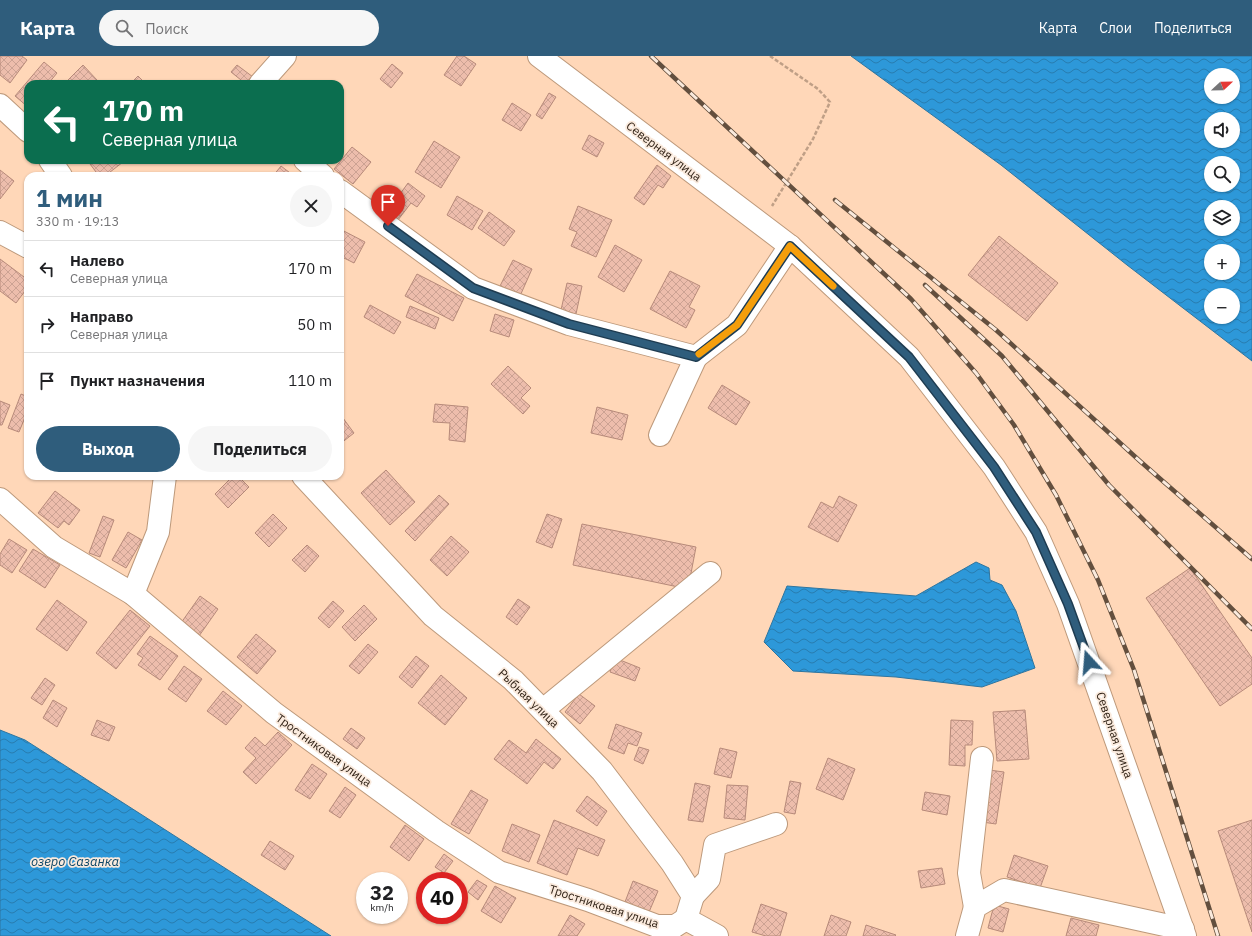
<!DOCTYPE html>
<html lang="ru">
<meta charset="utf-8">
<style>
body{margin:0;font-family:"IBM Plex Sans",sans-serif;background:#f6f6f6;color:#202124;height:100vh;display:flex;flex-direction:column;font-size:15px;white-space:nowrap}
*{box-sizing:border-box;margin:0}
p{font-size:13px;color:#757577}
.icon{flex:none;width:22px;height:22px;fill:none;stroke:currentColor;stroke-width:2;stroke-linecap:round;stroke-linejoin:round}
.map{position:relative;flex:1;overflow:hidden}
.drawer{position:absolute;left:24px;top:116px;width:320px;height:308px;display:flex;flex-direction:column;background:#fff;border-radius:12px;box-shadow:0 1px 3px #0004}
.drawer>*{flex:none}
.banner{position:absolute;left:24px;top:24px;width:320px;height:84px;border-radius:12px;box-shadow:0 1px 3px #0004;background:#0b6e4f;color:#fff;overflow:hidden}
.needle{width:26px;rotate:68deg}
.controls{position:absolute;left:1204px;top:12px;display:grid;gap:8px}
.controls a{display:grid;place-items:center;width:36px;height:36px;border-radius:50%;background:#fff;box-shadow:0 1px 3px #0004;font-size:20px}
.speed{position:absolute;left:356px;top:816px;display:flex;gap:8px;font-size:20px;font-weight:700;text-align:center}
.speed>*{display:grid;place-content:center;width:52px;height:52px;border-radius:50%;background:#fff;box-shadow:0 1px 3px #0004;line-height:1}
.speed small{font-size:10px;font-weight:400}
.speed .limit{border:6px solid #d22;background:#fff;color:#111}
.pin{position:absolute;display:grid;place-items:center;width:34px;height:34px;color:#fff;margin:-41px -17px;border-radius:50% 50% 50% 0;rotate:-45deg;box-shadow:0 0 4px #0007}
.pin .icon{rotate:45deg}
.me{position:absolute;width:44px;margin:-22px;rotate:341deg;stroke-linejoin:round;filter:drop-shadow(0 0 3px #0008)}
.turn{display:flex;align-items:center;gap:14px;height:84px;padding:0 12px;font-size:18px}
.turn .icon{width:52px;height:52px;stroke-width:2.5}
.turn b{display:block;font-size:28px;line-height:34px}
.round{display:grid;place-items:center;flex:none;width:42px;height:42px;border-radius:21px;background:#f6f6f6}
.summary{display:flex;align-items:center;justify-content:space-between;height:68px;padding:0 12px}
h1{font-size:24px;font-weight:700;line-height:30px;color:#2f5d7c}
.action{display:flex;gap:8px;margin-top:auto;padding:8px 12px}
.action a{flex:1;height:46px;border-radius:24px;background:#2f5d7c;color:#fff;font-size:16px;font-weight:700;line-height:46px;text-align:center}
.action a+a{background:#f6f6f6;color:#202124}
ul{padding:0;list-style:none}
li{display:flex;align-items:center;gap:12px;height:56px;padding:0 12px;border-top:1px solid #e0e0e0}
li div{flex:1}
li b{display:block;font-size:15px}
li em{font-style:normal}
header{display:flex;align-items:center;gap:24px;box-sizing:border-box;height:56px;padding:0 20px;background:#2f5d7c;color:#fff}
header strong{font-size:19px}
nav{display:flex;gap:22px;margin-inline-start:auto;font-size:14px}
.search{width:280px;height:36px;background:#f6f6f6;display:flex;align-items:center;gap:10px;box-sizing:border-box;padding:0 14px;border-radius:22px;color:#757577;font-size:15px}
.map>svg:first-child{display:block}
.water{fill:url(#water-waves);stroke:#2e759f;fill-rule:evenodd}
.building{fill:url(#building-cross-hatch);stroke:#b78a7a}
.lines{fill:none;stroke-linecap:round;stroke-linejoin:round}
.minor-casing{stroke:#bd997b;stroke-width:24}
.path{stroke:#bf9f86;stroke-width:2.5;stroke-dasharray:4 2;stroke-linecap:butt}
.minor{stroke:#fff;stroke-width:22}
.rail-casing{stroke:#634f3e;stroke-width:4.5}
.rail{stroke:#faeadd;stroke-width:3;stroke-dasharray:9;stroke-linecap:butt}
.route-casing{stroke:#1f3c51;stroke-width:10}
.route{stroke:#2f5d7c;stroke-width:7}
.slow{stroke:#f59e0b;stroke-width:7}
.labels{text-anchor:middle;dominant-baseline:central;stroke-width:3.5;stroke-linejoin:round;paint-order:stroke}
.street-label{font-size:12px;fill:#312317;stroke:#faeadd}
.water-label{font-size:13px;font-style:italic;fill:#0f4768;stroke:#faeadd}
</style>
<header>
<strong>Карта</strong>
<div class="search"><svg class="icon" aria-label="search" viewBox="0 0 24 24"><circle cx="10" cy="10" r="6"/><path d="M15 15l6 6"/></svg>Поиск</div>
<nav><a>Карта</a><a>Слои</a><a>Поделиться</a></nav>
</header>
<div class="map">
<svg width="1252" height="880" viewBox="0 0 1252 880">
<defs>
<pattern id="water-waves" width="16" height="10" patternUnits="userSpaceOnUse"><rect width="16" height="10" fill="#2d98d9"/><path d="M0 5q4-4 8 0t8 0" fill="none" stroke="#277caf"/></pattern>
<pattern id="building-cross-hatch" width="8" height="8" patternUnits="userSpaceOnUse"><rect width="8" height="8" fill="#edbdac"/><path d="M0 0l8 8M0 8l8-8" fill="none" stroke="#cca293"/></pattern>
</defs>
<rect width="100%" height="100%" fill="#ffd7b8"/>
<g class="water">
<path d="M851 0H1252V305L1127 209 1001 109ZM1211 19H1233V41H1211ZM1211 63H1233V85H1211ZM1211 107H1233V129H1211ZM1211 151H1233V173H1211ZM1211 195H1233V217H1211ZM1211 239H1233V261H1211Z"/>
<polygon points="976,506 989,512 990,524 1002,529 1016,555 1035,612 982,631 896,621 793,615 764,586 787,530 916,540"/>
<polygon points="0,674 25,684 331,880 0,880"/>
</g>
<g class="building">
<polygon points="0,0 22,0 27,4 10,27 0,19"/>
<polygon points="457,0 464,0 476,8 461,30 444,19"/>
<polygon points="44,6 57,17 48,28 28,28 28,51 15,40"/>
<polygon points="392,8 403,17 391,32 380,23"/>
<polygon points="83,9 97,24 93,28 64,28"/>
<polygon points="237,9 253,21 248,28 246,28 231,16"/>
<polygon points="138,20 146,28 130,28"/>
<polygon points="549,37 556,41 542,63 536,59"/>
<polygon points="512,47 531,59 521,75 502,64"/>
<polygon points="589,79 604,87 597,101 582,93"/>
<polygon points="434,85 460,101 441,132 415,116"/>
<polygon points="352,91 371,106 353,128 334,113"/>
<polygon points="87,104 122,104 123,106 105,120 99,120"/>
<polygon points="657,109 671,120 663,132 658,129 644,149 634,142"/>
<polygon points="281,110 294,120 273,120"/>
<polygon points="0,114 14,125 0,143"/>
<polygon points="408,127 425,140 417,151 411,147 398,164 387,156"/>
<polygon points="457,140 483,155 472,174 447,159"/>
<polygon points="578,150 612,164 596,201 571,190 577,176 569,173"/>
<polygon points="489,156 515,175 504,190 478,172"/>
<polygon points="340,173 365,186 354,207 340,200"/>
<polygon points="999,180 1058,227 1027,265 968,219"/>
<polygon points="615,189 642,204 624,236 598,221"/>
<polygon points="0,203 28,224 28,231 16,247 0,235"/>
<polygon points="513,204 532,213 520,240 500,230"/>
<polygon points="670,215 700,230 689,251 695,254 686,272 650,253"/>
<polygon points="417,218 464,242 453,265 405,240"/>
<polygon points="567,227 582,230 576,258 561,254"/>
<polygon points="370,249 401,266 394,278 364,261"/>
<polygon points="410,250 439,262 435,273 406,261"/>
<polygon points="495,258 514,264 509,281 490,275"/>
<polygon points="508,310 531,332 521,342 530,350 523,358 491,328"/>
<polygon points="722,329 750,346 736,369 708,352"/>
<polygon points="21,338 28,341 28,354 19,376 8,372"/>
<polygon points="0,345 10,349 2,369 0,369"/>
<polygon points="435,348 468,351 465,386 449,384 450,367 433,366"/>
<polygon points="597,351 628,359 622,384 591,377"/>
<polygon points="340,358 354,377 340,388"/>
<polygon points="386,414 415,446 390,469 361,437"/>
<polygon points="233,420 238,420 249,431 228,452 215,438"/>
<polygon points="55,435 80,454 69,469 64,465 58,472 38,457"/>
<polygon points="439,439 449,448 415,485 405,475"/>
<polygon points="839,440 857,449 838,486 808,471 821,446 833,452"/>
<polygon points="273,458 287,472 269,491 255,477"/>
<polygon points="547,458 562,463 552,492 536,486"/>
<polygon points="103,460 114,464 100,501 89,497"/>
<polygon points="582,468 696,491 688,533 573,509"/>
<polygon points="128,476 142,484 126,512 112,504"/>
<polygon points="451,480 469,496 447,520 430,504"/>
<polygon points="9,483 27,494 12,517 0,509 0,498"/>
<polygon points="307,489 319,500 305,516 292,504"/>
<polygon points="33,493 60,509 45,532 19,515"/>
<polygon points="1190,512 1252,602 1252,628 1220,650 1146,542"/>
<polygon points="200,540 218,553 199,580 181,567"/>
<polygon points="518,543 530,551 517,569 506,561"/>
<polygon points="57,544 87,566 67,595 36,573"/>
<polygon points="333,545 344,555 329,572 318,562"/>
<polygon points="364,549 377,563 355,585 342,571"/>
<polygon points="130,554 150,570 116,613 96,597"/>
<polygon points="256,578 276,595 257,618 237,601"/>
<polygon points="150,580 178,600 160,624 138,609 143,602 137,598"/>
<polygon points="368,588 378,596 359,618 349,610"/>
<polygon points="416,600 429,610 412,632 399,621"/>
<polygon points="615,602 640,612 635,625 610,616"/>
<polygon points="184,610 202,623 186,646 168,633"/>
<polygon points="441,619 467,642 445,669 418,647"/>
<polygon points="45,622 55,629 42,649 31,642"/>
<polygon points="223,635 242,650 226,669 207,655"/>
<polygon points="579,638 595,650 580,668 565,656"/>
<polygon points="53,644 67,652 57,671 43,662"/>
<polygon points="1025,654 1029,703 997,705 993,656"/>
<polygon points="97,664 115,671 109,685 91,679"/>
<polygon points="951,664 973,665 972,689 965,689 965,710 949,709"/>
<polygon points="616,668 642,677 637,690 628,687 624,698 608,692"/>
<polygon points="351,672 365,682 357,693 343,683"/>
<polygon points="278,676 292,689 256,728 243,716 256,702 245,692 255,681 265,690"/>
<polygon points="536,683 561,703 553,713 544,706 527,728 494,703 509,684 526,697"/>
<polygon points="639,691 649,694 643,708 634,704"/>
<polygon points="720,692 737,696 731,722 714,718"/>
<polygon points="828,702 855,713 843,744 816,733"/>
<polygon points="312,708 327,718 310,743 295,734"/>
<polygon points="989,714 1004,716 996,768 982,766"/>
<polygon points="790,725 801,727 795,758 784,756"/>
<polygon points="695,727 710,730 703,766 688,764"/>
<polygon points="727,729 748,730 745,764 724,762"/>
<polygon points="345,731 356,739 340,762 329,755"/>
<polygon points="471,734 488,744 469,778 451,768"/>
<polygon points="925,736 950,740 947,759 922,754"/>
<polygon points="587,740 607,755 597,770 576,755"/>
<polygon points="554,764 605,784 598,800 578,792 567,819 537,807"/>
<polygon points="1252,764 1252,876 1218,775"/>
<polygon points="512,768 540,779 529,806 502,795"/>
<polygon points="405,769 424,783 409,805 390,791"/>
<polygon points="270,785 294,800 285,814 261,799"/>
<polygon points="444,798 453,805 444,817 435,811"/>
<polygon points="1014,799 1048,810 1040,832 1007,821"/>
<polygon points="942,812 945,828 921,832 918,815"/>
<polygon points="477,824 487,830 478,844 468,836"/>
<polygon points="633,825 658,835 649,856 625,846"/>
<polygon points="495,830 516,842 501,867 481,855"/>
<polygon points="761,848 787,857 780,880 766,880 752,876"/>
<polygon points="994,849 1009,853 1003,876 988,872"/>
<polygon points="570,859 585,868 577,880 558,880"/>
<polygon points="831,859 851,866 846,880 824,880"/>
<polygon points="1071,862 1099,869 1096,880 1066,880"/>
<polygon points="866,869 896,879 895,880 863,880"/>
</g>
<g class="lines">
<defs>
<g id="minor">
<polyline points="539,0 790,190 909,301 994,411 1036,476 1068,548 1185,880"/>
<polyline points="260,28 285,0"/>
<polyline points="0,49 28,75"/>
<polyline points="50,104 61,120"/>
<polyline points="305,104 323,120"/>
<polyline points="340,135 473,232 569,268 696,301 737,269 790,190"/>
<polyline points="0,176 28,191"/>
<polyline points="660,379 696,301"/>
<polyline points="303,420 433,560 513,624 602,715 672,807 693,840 686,863 717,880"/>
<polyline points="0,443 54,491 133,538 274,657 436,775 499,816 588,844 657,870 675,870 686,863"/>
<polyline points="133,538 158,476 165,420"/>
<polyline points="543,654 710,517"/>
<polyline points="693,840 709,823 715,789 776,768"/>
<polyline points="975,851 969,817 982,702"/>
<polyline points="967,880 975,851 1004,834 1183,873"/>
</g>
</defs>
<use href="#minor" class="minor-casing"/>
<polyline class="path" points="770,0 818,33 830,46 813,83 772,150"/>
<use href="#minor" class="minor"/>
<defs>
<g id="rail">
<polyline points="651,0 911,243 976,317 1014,369 1056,439 1098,524 1134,614 1218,880"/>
<polyline points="835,144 996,274 1141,406 1252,503"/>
<polyline points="925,229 1002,300 1109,429 1252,573"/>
</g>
</defs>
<use href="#rail" class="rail-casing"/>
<use href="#rail" class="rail"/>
</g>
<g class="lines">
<defs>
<polyline id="route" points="388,170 473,232 569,268 696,301 737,269 790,190 909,301 994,411 1036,476 1068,548 1089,606"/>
</defs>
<use href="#route" class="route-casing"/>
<use href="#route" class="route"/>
<polyline class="slow" points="699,298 737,269 790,190 833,230"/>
</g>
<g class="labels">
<g class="street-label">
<text transform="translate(664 95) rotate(37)">Северная улица</text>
<text transform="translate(529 642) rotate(44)">Рыбная улица</text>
<text transform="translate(1115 679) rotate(71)">Северная улица</text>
<text transform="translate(324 694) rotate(36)">Тростниковая улица</text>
<text transform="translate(604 850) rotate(18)">Тростниковая улица</text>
</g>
<g class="water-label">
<text x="75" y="805">озеро Сазанка</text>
</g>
</g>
</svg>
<div class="controls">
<a><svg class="needle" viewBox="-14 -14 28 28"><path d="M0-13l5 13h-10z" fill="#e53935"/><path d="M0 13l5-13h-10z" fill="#757577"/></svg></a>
<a><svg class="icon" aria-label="sound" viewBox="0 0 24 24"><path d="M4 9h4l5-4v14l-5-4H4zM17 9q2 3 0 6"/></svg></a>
<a><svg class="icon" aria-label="search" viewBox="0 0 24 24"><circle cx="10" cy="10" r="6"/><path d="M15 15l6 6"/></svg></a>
<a><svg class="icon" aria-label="layers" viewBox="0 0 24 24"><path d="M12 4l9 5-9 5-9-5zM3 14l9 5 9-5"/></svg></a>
<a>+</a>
<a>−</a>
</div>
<div class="speed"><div>32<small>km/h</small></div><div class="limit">40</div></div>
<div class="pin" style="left:388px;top:170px;background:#d93025"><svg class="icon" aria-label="arrive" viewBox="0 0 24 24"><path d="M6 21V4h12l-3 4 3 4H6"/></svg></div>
<svg class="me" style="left:1089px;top:606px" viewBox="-20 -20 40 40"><path d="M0-17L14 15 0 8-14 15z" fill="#2f5d7c" stroke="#fff" stroke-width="4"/></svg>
<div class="banner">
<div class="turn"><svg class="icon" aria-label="left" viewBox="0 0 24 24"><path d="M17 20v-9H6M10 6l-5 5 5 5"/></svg><div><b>170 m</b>Северная улица</div></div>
</div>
<section class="drawer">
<div class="summary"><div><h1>1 мин</h1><p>330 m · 19:13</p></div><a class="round"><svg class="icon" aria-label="close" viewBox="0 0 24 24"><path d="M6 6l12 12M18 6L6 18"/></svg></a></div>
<ul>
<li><svg class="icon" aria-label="left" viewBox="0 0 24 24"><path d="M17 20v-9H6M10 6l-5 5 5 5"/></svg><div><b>Налево</b><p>Северная улица</p></div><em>170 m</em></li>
<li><svg class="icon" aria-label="right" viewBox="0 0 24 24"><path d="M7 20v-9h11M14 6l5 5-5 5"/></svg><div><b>Направо</b><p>Северная улица</p></div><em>50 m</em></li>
<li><svg class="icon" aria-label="arrive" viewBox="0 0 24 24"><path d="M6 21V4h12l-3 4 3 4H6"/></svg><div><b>Пункт назначения</b></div><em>110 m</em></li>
</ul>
<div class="action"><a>Выход</a><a>Поделиться</a></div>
</section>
</div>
